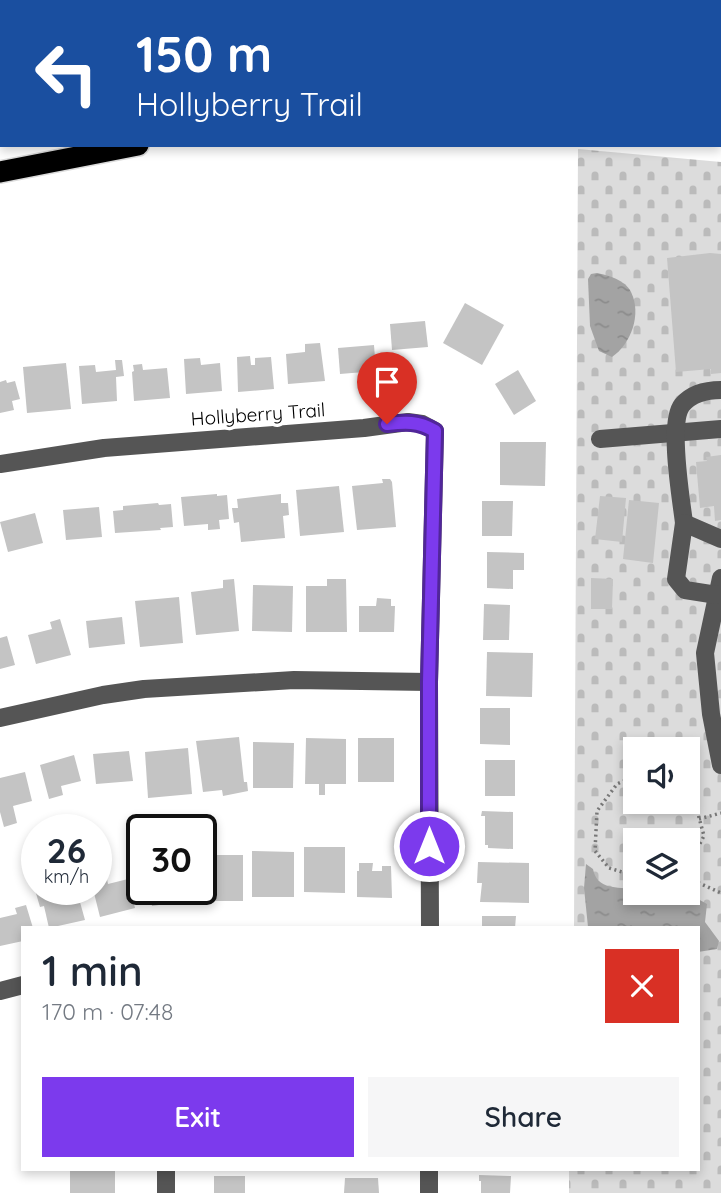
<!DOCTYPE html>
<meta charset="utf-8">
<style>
body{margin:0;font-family:Quicksand,sans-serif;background:#f6f6f7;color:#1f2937;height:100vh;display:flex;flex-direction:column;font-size:26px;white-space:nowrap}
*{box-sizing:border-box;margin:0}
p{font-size:23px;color:#747a83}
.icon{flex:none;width:38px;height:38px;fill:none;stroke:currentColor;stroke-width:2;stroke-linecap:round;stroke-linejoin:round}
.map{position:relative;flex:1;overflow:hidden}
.panel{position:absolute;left:21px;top:926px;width:679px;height:245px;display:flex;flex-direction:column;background:#fff;border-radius:0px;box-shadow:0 4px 10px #0003}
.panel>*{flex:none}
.top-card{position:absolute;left:0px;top:0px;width:721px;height:147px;box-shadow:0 4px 10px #0003;background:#1a4fa0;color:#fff;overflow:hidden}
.buttons{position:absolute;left:623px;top:737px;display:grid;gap:14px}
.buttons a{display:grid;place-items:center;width:77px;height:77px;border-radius:0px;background:#fff;box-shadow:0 4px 10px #0003;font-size:35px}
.speed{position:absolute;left:21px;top:814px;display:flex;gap:14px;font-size:35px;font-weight:700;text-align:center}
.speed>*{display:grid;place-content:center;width:91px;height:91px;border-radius:50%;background:#fff;box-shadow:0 4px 10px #0003;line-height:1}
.speed small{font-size:18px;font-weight:400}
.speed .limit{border:4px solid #111;border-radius:10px;background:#fff;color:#111}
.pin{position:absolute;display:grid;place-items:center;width:60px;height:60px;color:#fff;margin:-72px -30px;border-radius:50% 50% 50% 0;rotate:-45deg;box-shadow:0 0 7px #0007}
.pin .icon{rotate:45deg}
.me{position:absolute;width:77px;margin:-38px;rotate:0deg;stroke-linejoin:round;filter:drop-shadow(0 0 5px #0008)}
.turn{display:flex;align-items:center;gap:24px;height:147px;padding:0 21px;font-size:32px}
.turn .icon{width:91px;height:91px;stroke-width:2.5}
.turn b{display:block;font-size:49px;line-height:60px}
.round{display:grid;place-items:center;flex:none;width:74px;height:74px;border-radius:0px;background:#f6f6f7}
.head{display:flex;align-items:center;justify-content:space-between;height:119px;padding:0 21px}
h1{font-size:42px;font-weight:600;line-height:52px}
.cta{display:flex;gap:14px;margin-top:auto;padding:14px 21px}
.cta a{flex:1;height:80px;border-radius:0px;background:#7c3aed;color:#fff;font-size:28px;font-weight:600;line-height:80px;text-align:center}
.cta a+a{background:#f6f6f7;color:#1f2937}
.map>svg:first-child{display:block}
.cemetery{fill:url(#cemetery-stones);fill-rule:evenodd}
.water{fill:url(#water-ripples)}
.building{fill:#c4c4c4}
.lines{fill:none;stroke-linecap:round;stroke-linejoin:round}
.highway-casing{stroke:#dbdbdb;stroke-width:24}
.path{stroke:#777;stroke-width:3.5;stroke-dasharray:2 3.5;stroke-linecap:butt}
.minor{stroke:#555;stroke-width:18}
.highway{stroke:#000;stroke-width:21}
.route-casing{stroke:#51269a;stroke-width:18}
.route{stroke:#7c3aed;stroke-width:12}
.labels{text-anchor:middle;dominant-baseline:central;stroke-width:7;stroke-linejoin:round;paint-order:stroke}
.street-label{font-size:19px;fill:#000;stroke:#fff}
</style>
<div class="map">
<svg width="721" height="1193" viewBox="0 0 721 1193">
<defs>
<pattern id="cemetery-stones" width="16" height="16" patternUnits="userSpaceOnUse" patternTransform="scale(1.75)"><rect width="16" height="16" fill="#dcdcdc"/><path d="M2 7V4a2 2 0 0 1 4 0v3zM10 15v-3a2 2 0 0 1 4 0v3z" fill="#bbb"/></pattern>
<pattern id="water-ripples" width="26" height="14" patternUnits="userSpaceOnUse" patternTransform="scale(1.75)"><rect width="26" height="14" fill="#a3a3a3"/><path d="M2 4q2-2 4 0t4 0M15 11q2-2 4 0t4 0" fill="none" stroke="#8b8b8b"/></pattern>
</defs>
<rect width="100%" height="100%" fill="#fff"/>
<path class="cemetery" d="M578 149 721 162V1193H569V1169H698V928L574 927ZM635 749H688V802H635ZM635 840H688V892H635Z"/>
<g class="water">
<path d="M597 273C608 275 625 280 631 292 642 314 631 344 612 357L599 351 590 326 588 279 591 274Z"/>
<path d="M586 864 593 869C597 890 617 887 635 889V892L689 894 707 904 705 922 719 941 717 949 698 952V928L588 927 584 888Z"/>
</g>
<g class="building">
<polygon points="710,253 721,254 721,373 711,374 711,369 676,372 667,258"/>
<polygon points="465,303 504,325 482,365 443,343"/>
<polygon points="425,321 428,347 392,350 390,324"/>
<polygon points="320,343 325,381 288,384 286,354 305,352 305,344"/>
<polygon points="374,345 376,371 340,374 338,348"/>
<polygon points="250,356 251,365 255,365 255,358 271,357 274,389 238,392 237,357"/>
<polygon points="200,358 201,365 220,363 222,391 186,394 184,359"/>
<polygon points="115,360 122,360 124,376 116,377 117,401 82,404 79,366 95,365 96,372 116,370"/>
<polygon points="66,363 71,409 27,413 23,367"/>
<polygon points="142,364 143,370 167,368 170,398 134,401 132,372 134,371 133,365"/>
<polygon points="518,370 536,401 514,415 495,384"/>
<polygon points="6,380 7,383 15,381 20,399 12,401 14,410 0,413 0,382"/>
<polygon points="500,442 546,442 545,486 500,485"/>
<polygon points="721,455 721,520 715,521 714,506 700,508 696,462 707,461 706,457"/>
<polygon points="382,479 390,479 392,482 396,527 357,530 352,486 383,483"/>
<polygon points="339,486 344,532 300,536 296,490"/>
<polygon points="217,494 217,496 227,495 229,519 219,520 220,529 208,530 208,524 184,526 181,497"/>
<polygon points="281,494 281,503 288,503 289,515 283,516 285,538 241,542 239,522 234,523 232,508 238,508 237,499"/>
<polygon points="600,496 626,498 622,542 595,539"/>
<polygon points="629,500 659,503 653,563 623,559"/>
<polygon points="482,501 513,501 512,536 482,536"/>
<polygon points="158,503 159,505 171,504 173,527 160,528 161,530 115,533 113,511 123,510 123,506"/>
<polygon points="99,507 102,537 66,540 63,510"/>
<polygon points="35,513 43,543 8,552 0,522"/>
<polygon points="487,552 524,553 524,570 513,570 513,589 487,588"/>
<polygon points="591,578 613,579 612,609 591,609"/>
<polygon points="234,579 239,631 196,635 191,592 223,588 223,580"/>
<polygon points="327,579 346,579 347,632 306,632 306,586 327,586"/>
<polygon points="253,585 293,586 292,632 252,631"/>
<polygon points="179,597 183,643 140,647 135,601"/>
<polygon points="377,598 391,599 391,606 395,606 394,632 359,632 359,606 376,606"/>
<polygon points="484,604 510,605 509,640 483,640"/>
<polygon points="122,617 125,644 89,648 86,621"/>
<polygon points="60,619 71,655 36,664 28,635 52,629 50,622"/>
<polygon points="7,636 15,665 0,669 0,638"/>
<polygon points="487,652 533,653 532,697 486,696"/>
<polygon points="480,708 510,708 510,745 480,744"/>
<polygon points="239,737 244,782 247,782 248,791 223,796 222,790 203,792 196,741"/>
<polygon points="306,738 346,739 346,784 325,784 325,795 319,795 319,784 305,784"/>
<rect x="358" y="738" width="36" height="44"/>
<polygon points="253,742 294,743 293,788 253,788"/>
<polygon points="188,748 192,794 148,798 145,752"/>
<polygon points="129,751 133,781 96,784 93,754"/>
<polygon points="74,755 81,781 61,786 63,795 49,799 40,765"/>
<rect x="485" y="760" width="30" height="36"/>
<polygon points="25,772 32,801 13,806 17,823 4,827 0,812 0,778"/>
<polygon points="482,811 513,812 513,849 488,848 488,845 485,845 485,816 481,816"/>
<polygon points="304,847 345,847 345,893 304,892"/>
<polygon points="252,851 294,852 294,897 252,897"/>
<polygon points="201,855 243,855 243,901 199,901"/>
<polygon points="478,862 529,863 529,903 480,902 482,883 477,883"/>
<polygon points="359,863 373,863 372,871 382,871 382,866 391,866 392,898 357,897 357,871 359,871"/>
<polygon points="107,879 108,884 128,879 135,908 100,917 93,889 96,889 96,881"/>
<polygon points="52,889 55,901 78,895 85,920 49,928 44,906 40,907 35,890"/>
<polygon points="149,889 186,889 187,901 152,906"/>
<polygon points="26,905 33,928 23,928 23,941 0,946 0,918 17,914 15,908"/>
<polygon points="482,916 516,916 515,928 482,928"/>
<rect x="70" y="1169" width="45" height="24"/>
<polygon points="479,1175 511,1176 510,1193 481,1193 481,1181 479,1181"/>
<rect x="214" y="1176" width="31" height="17"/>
<polygon points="345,1178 378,1178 379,1193 344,1193"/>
</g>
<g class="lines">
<defs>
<g id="highway">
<polyline points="0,33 2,33"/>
<polyline points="719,68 721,68"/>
<polyline points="719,112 721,112"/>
<polyline points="0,172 138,145"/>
</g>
</defs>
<use href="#highway" class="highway-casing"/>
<g class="path">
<polyline points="635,776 617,784 597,811 595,851 609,868 635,876"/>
<polyline points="688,791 694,799 704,836 691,860 688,862"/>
<polyline points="699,819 721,813"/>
<polyline points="688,878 721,893"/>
</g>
<g class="minor">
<polyline points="600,439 721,429"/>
<polyline points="0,464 104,448 364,428 408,422 422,424 435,431 429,682 430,928"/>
<path d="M684 523C681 498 668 423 682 405 692 393 706 390 721 390"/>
<polyline points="721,578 705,653 711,714 721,765"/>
<polyline points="717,595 685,590 676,579 684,523 721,539"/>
<polyline points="0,718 103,695 144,689 294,680 429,682"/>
<polyline points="0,991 23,985"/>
<polyline points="166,1193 166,1169"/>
<polyline points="429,1193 429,1169"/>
</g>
<use href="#highway" class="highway"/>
</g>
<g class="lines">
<defs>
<path id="route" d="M387 424C405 422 418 421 435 431L429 682V846"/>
</defs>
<use href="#route" class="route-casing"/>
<use href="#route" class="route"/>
</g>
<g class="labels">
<g class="street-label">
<text transform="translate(258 414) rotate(-4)">Hollyberry Trail</text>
</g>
</g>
</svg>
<div class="buttons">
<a><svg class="icon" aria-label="sound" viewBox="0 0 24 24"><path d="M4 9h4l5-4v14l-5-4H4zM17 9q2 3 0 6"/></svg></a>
<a><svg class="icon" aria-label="layers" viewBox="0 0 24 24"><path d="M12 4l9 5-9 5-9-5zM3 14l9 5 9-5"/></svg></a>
</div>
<div class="speed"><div>26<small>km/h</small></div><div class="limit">30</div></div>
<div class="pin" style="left:387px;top:424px;background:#d93025"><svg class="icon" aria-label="arrive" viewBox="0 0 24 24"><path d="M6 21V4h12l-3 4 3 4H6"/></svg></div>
<svg class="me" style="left:429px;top:846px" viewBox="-20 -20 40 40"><circle r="17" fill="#7c3aed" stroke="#fff" stroke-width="3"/><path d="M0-11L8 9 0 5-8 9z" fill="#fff"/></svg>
<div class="top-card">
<div class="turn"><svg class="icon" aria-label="left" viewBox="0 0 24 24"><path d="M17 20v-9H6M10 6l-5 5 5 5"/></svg><div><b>150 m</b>Hollyberry Trail</div></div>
</div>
<section class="panel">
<div class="head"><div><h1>1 min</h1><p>170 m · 07:48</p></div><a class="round" style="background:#d93025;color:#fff"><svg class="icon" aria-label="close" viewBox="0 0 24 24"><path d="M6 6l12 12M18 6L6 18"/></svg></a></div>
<div class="cta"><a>Exit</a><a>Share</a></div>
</section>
</div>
